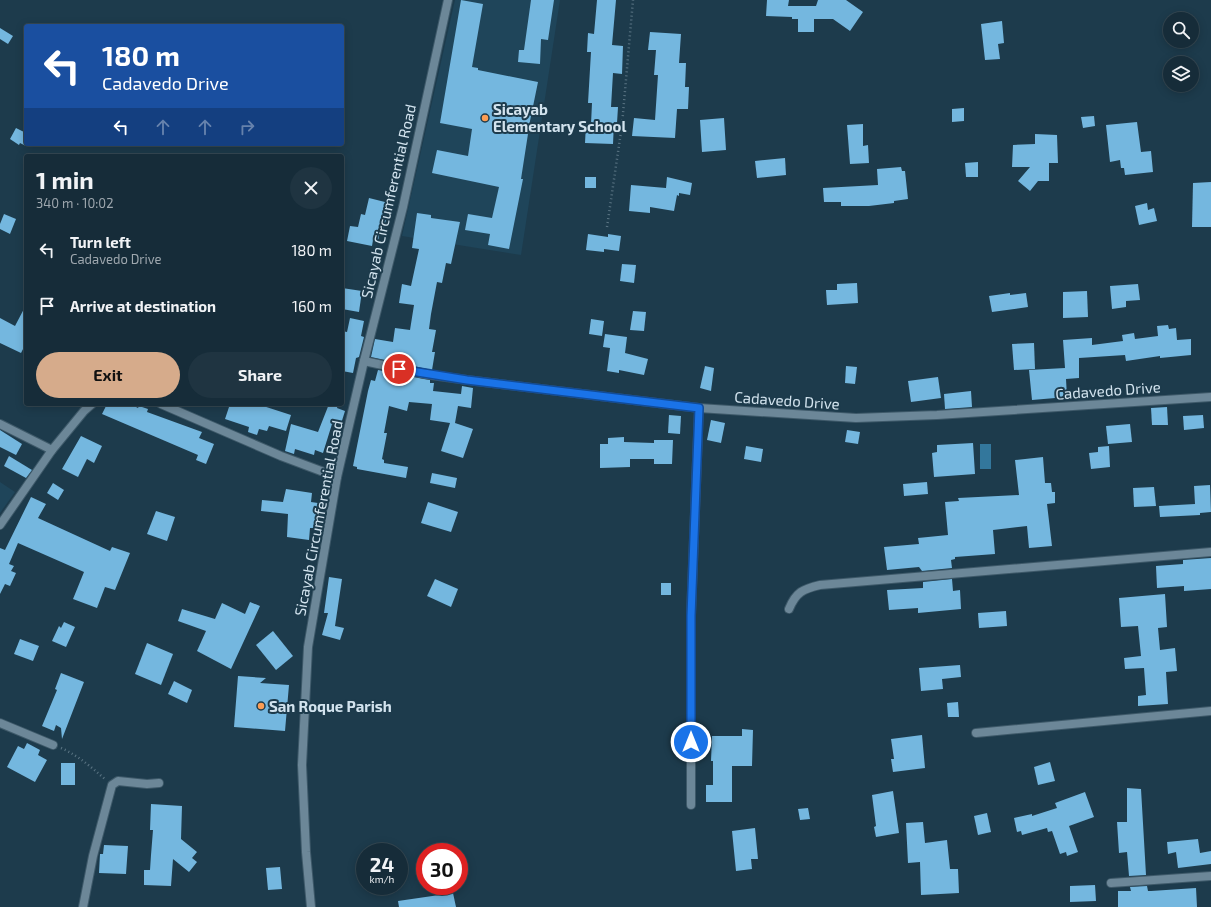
<!DOCTYPE html>
<meta charset="utf-8">
<style>
body{margin:0;font-family:"Exo 2",sans-serif;background:#1f3441;color:#f1f3f6;height:100vh;display:flex;flex-direction:column;font-size:15px;white-space:nowrap}
*{box-sizing:border-box;margin:0}
p{font-size:13px;color:#9ea7ae}
.icon{flex:none;width:22px;height:22px;fill:none;stroke:currentColor;stroke-width:2;stroke-linecap:round;stroke-linejoin:round}
.map{position:relative;flex:1;overflow:hidden}
.side{position:absolute;left:24px;top:154px;width:320px;height:252px;display:flex;flex-direction:column;background:#162c39;border-radius:4px;box-shadow:0 2px 10px #0003,0 0 0 1px #354853}
.side>*{flex:none}
.top-card{position:absolute;left:24px;top:24px;width:320px;height:122px;border-radius:4px;box-shadow:0 2px 10px #0003,0 0 0 1px #354853;background:#1a4fa0;color:#fff;overflow:hidden}
.tools{position:absolute;left:1163px;top:12px;display:grid;gap:8px}
.tools a{display:grid;place-items:center;width:36px;height:36px;border-radius:50%;background:#162c39;box-shadow:0 2px 10px #0003,0 0 0 1px #354853;font-size:20px}
.speed{position:absolute;left:356px;top:843px;display:flex;gap:8px;font-size:20px;font-weight:700;text-align:center}
.speed>*{display:grid;place-content:center;width:52px;height:52px;border-radius:50%;background:#162c39;box-shadow:0 2px 10px #0003,0 0 0 1px #354853;line-height:1}
.speed small{font-size:10px;font-weight:400}
.speed .limit{border:6px solid #d22;background:#fff;color:#111}
.pin{position:absolute;display:grid;place-items:center;width:34px;height:34px;color:#fff;margin:-17px;border:2px solid #fff;border-radius:50%;box-shadow:0 1px 4px #0007}
.me{position:absolute;width:44px;margin:-22px;rotate:0deg;stroke-linejoin:round;filter:drop-shadow(0 0 3px #0008)}
.turn{display:flex;align-items:center;gap:14px;height:84px;padding:0 12px;font-size:18px}
.turn .icon{width:52px;height:52px;stroke-width:2.5}
.turn b{display:block;font-size:28px;line-height:34px}
.lanes{display:flex;align-items:center;height:38px;padding:0 12px;background:#0003;justify-content:center;gap:20px;direction:ltr}
.lanes .off{opacity:.35}
.round{display:grid;place-items:center;flex:none;width:42px;height:42px;border-radius:21px;background:#1f3441}
.summary{display:flex;align-items:center;justify-content:space-between;height:68px;padding:0 12px}
h1{font-size:24px;font-weight:700;line-height:30px}
.cta{display:flex;gap:8px;margin-top:auto;padding:8px 12px}
.cta a{flex:1;height:46px;border-radius:24px;background:#d6ab8b;color:#111;font-size:16px;font-weight:700;line-height:46px;text-align:center}
.cta a+a{background:#1f3441;color:#f1f3f6}
ul{padding:0;list-style:none}
li{display:flex;align-items:center;gap:12px;height:56px;padding:0 12px}
li div{flex:1}
li b{display:block;font-size:15px}
li em{font-style:normal}
.map>svg:first-child{display:block}
.built{fill:#1f455a}
.water{fill:#33779c}
.building{fill:#74b7df}
.lines{fill:none;stroke-linecap:round;stroke-linejoin:round}
.minor-casing{stroke:#3e5969;stroke-width:10}
.tertiary-casing{stroke:#3e5969;stroke-width:10}
.path{stroke:#5b7584;stroke-width:2.5;stroke-dasharray:1 3;stroke-linecap:butt}
.minor{stroke:#6c8798;stroke-width:8}
.tertiary{stroke:#6c8798;stroke-width:8}
.route-casing{stroke:#114b97;stroke-width:10}
.route{stroke:#1a73e8;stroke-width:7}
.poi-dot{fill:#fc9d54;stroke:#1d3b4c;stroke-width:1.5}
.labels{text-anchor:middle;dominant-baseline:central;stroke-width:4;stroke-linejoin:round;paint-order:stroke}
.poi-label{font-size:15px;font-weight:bold;fill:#d2e3ee;stroke:#1d3b4c;text-anchor:start}
.street-label{font-size:15px;fill:#d2e3ee;stroke:#1d3b4c}
</style>
<div class="map">
<svg width="1211" height="907" viewBox="0 0 1211 907">
<rect width="100%" height="100%" fill="#1d3b4c"/>
<g class="built">
<polygon points="455,0 560,0 521,255 402,236"/>
<polygon points="0,482 15,492 0,513"/>
</g>
<rect class="water" x="980" y="444" width="11" height="25"/>
<g class="building">
<polygon points="461,0 483,4 472,67 478,68 478,70 538,82 530,121 521,179 523,179 509,249 488,245 490,234 465,230 468,214 492,218 499,187 432,173 437,150 468,156 472,129 440,123"/>
<polygon points="531,0 554,0 548,40 541,39 540,64 518,62 519,50 524,50"/>
<polygon points="597,0 616,0 612,45 623,46 622,74 613,73 611,107 618,107 617,123 614,122 613,144 585,143 586,124 591,124 592,103 588,103 591,52 587,52 588,33 594,34"/>
<polygon points="767,0 789,0 788,6 816,6 818,0 846,0 863,12 850,31 833,19 814,19 814,32 798,32 798,19 792,19 792,17 766,16"/>
<polygon points="1002,21 1004,43 998,44 1000,59 985,60 981,24"/>
<polygon points="0,28 13,36 8,44 0,39"/>
<polygon points="650,32 681,34 679,63 686,63 685,87 689,87 688,109 677,109 675,138 632,136 634,118 655,120 658,75 654,75 656,50 648,50"/>
<polygon points="964,108 964,121 952,122 952,109"/>
<polygon points="1094,116 1095,126 1083,128 1081,117"/>
<polygon points="724,118 726,150 702,152 700,120"/>
<polygon points="1137,122 1141,152 1151,151 1153,172 1125,175 1124,168 1121,168 1120,160 1110,162 1106,125"/>
<polygon points="863,124 863,146 868,145 869,163 850,164 847,125"/>
<polygon points="16,128 26,133 26,146 20,143 19,145 10,139"/>
<polygon points="1035,134 1057,135 1058,163 1049,163 1049,181 1038,181 1030,191 1018,181 1030,167 1012,167 1013,145 1035,144"/>
<polygon points="785,158 786,175 757,178 755,161"/>
<polygon points="978,162 978,177 966,177 965,163"/>
<polygon points="901,167 902,171 905,171 908,199 894,201 894,203 869,206 841,206 841,202 824,202 823,188 878,185 877,169"/>
<rect x="585" y="177" width="11" height="11"/>
<polygon points="667,177 692,183 690,195 679,193 679,196 677,195 674,211 650,207 650,213 629,211 631,185 666,188"/>
<polygon points="1211,182 1211,227 1192,227 1193,183"/>
<polygon points="369,198 393,204 389,220 386,219 384,228 381,227 378,241 373,240 372,246 347,241 350,226 358,227 361,214 365,215"/>
<polygon points="1147,203 1148,210 1154,208 1157,221 1139,225 1135,206"/>
<polygon points="417,213 431,215 431,218 460,222 451,264 446,263 442,283 437,282 431,314 429,329 436,330 432,352 435,352 432,370 371,357 375,339 393,342 395,328 410,330 414,305 399,303 402,284 411,286 419,249 412,248"/>
<polygon points="4,214 16,219 10,234 0,229 0,224"/>
<polygon points="588,234 608,237 608,234 621,236 619,251 604,249 604,252 586,250"/>
<polygon points="622,264 636,265 634,283 620,281"/>
<polygon points="857,283 858,303 827,305 826,290 837,290 837,284"/>
<polygon points="1138,284 1140,300 1126,301 1126,307 1112,309 1110,286"/>
<polygon points="342,288 362,291 359,312 342,309"/>
<polygon points="1087,291 1088,317 1063,318 1063,292"/>
<polygon points="1010,293 1010,295 1026,293 1028,307 992,312 989,296"/>
<polygon points="26,305 26,343 21,353 0,343 0,318 15,326"/>
<polygon points="633,311 646,312 644,331 630,330"/>
<polygon points="350,318 364,321 361,336 364,337 359,357 356,358 353,373 342,371 342,331 347,332"/>
<polygon points="591,319 604,321 602,336 589,334"/>
<polygon points="1168,325 1169,329 1176,328 1177,340 1191,339 1191,355 1160,358 1160,356 1126,361 1125,355 1079,358 1079,378 1066,379 1067,397 1032,400 1029,370 1065,368 1063,340 1092,338 1092,345 1123,341 1122,335 1134,333 1135,339 1158,336 1157,326"/>
<polygon points="605,334 627,337 625,353 648,359 644,375 619,370 619,373 607,371 610,348 603,347"/>
<polygon points="1034,343 1035,369 1014,370 1012,344"/>
<polygon points="705,366 714,368 711,391 700,388"/>
<polygon points="846,366 857,367 855,384 845,383"/>
<polygon points="378,370 430,380 430,383 434,383 433,391 461,394 462,386 473,388 471,408 458,406 455,423 473,429 463,458 441,451 450,423 430,420 432,404 409,402 407,411 389,406 384,433 387,433 382,459 384,460 384,463 408,467 406,478 357,469 357,467 353,466 368,391 371,380 375,381"/>
<polygon points="938,377 941,398 911,402 908,381"/>
<polygon points="971,391 972,407 945,409 944,394"/>
<polygon points="107,404 130,404 138,408 139,406 148,409 147,412 202,432 199,438 214,444 206,464 196,460 198,455 102,414"/>
<polygon points="230,404 257,404 291,415 286,431 269,426 267,431 259,429 257,435 248,432 249,427 225,419"/>
<polygon points="329,404 338,404 337,408 345,411 340,427 332,424 323,453 315,450 314,455 295,449 294,454 285,451 291,424 318,432"/>
<polygon points="1167,407 1168,425 1152,425 1151,408"/>
<polygon points="669,415 681,416 680,434 668,433"/>
<polygon points="1203,415 1204,428 1184,430 1183,416"/>
<polygon points="711,420 725,423 721,443 707,440"/>
<polygon points="1130,424 1132,442 1108,444 1106,426"/>
<polygon points="0,430 22,444 16,455 0,447"/>
<polygon points="847,430 860,432 858,444 845,442"/>
<polygon points="81,436 102,446 94,463 87,459 78,477 62,469"/>
<polygon points="624,437 624,442 654,443 654,440 673,440 672,464 654,464 654,459 630,459 630,467 600,468 600,444 608,444 608,438"/>
<polygon points="973,443 975,474 934,477 932,453 937,452 937,445"/>
<polygon points="746,446 763,449 761,462 744,459"/>
<polygon points="1109,446 1110,467 1091,469 1089,453 1098,452 1098,447"/>
<polygon points="9,456 32,470 26,478 4,466"/>
<polygon points="1043,457 1045,483 1051,483 1052,492 1055,492 1055,503 1047,504 1052,546 1029,548 1027,526 993,530 995,554 955,557 955,559 951,560 952,568 922,571 919,567 887,570 884,547 919,544 918,538 948,535 945,502 959,501 958,498 1019,495 1015,460"/>
<polygon points="432,473 457,478 455,488 430,483"/>
<polygon points="927,482 928,494 904,496 903,484"/>
<polygon points="53,483 64,490 58,500 47,493"/>
<polygon points="1210,485 1211,512 1200,513 1200,515 1160,517 1159,506 1195,504 1194,486"/>
<polygon points="1154,487 1156,506 1134,507 1133,488"/>
<polygon points="286,489 312,493 311,502 318,503 315,528 310,528 309,540 287,537 288,514 261,511 262,500 283,502"/>
<polygon points="31,497 46,504 38,518 110,551 112,547 130,553 115,590 105,587 97,608 73,599 84,572 18,543 9,564 14,566 11,571 16,573 10,586 5,584 0,594 0,548 5,550"/>
<polygon points="428,502 458,512 451,532 421,523"/>
<polygon points="156,511 175,517 167,541 147,534"/>
<polygon points="1211,558 1211,589 1184,591 1184,586 1157,588 1156,566 1183,564 1183,560"/>
<polygon points="329,577 342,579 335,626 344,628 340,640 322,635 328,613 324,613"/>
<polygon points="435,579 458,589 451,607 427,596"/>
<polygon points="952,579 953,591 960,590 961,609 918,613 918,608 889,610 887,590 923,588 923,582"/>
<rect x="661" y="583" width="10" height="12"/>
<polygon points="1165,594 1167,627 1158,628 1160,650 1175,648 1177,671 1166,672 1168,704 1138,706 1138,696 1146,695 1144,668 1125,669 1124,658 1141,656 1138,626 1121,627 1119,598"/>
<polygon points="250,602 260,606 231,669 197,651 206,631 178,621 182,609 215,619 222,603 245,614"/>
<polygon points="1006,611 1007,626 979,628 978,613"/>
<polygon points="64,622 75,627 66,647 52,641 59,626 61,628"/>
<polygon points="273,631 293,656 276,670 256,645"/>
<polygon points="20,639 39,646 33,661 14,654"/>
<polygon points="147,643 173,654 161,685 135,674"/>
<polygon points="960,665 961,677 942,679 943,689 921,691 919,668"/>
<polygon points="61,673 84,682 62,739 61,728 56,725 54,731 42,726 57,690 55,689"/>
<polygon points="238,676 266,678 260,683 289,685 285,731 234,727"/>
<polygon points="174,681 192,690 187,703 168,694"/>
<polygon points="958,702 959,717 948,717 947,703"/>
<polygon points="742,729 753,730 752,766 732,766 732,802 706,802 706,785 713,785 713,761 711,761 712,736 742,736"/>
<polygon points="922,735 925,768 893,772 891,759 894,759 891,739"/>
<polygon points="27,743 40,750 38,755 47,760 35,782 7,767 18,746 24,749"/>
<polygon points="1050,762 1055,781 1038,785 1034,767"/>
<rect x="61" y="763" width="14" height="22"/>
<polygon points="1127,788 1141,789 1146,875 1129,876 1127,852 1119,853 1117,822 1127,822"/>
<polygon points="893,791 899,833 876,837 874,827 876,826 872,795"/>
<polygon points="1085,792 1094,817 1069,826 1078,852 1067,856 1066,852 1060,854 1052,831 1048,832 1047,828 1022,835 1021,831 1017,832 1014,818 1032,814 1032,816 1057,808 1055,803"/>
<polygon points="151,804 182,806 181,839 197,852 192,858 197,862 189,872 173,859 171,886 144,885 144,870 150,870 151,855 153,830 150,830"/>
<polygon points="808,808 810,819 800,820 798,809"/>
<polygon points="987,813 991,832 978,835 974,816"/>
<polygon points="923,822 925,843 947,840 950,869 958,869 959,893 921,895 920,862 908,863 906,823"/>
<polygon points="755,828 758,859 751,859 752,869 736,871 732,831"/>
<polygon points="1198,839 1200,853 1211,851 1211,864 1178,868 1176,852 1168,854 1167,842"/>
<polygon points="104,845 128,846 126,874 99,873 100,854 103,854"/>
<polygon points="280,867 282,889 268,890 266,868"/>
<polygon points="1095,885 1096,901 1070,902 1070,886"/>
<polygon points="1147,886 1148,891 1151,891 1196,888 1197,907 1118,907 1118,891 1131,891 1130,887"/>
<polygon points="453,893 456,907 399,907 398,901"/>
</g>
<g class="lines">
<defs>
<g id="minor">
<polyline points="364,361 424,374 467,380 699,408 856,418 937,415 1211,397"/>
<polyline points="161,404 281,456 337,477"/>
<polyline points="0,424 52,450"/>
<polyline points="0,525 52,450 84,411 92,404"/>
<path d="M789 609C796 592 803 589 820 585L1211 552"/>
<polyline points="0,723 53,745"/>
<polyline points="976,733 1211,711"/>
<polyline points="691,805 691,615 699,408"/>
<polyline points="1111,883 1211,876"/>
<polyline points="83,907 93,856 112,785 118,781 147,784 159,783"/>
</g>
<polyline id="tertiary" points="311,907 306,852 302,765 308,647 337,477 364,361 403,207 448,0"/>
</defs>
<use href="#minor" class="minor-casing"/>
<use href="#tertiary" class="tertiary-casing"/>
<g class="path">
<polyline points="607,227 622,125 633,0"/>
<path d="M61 748C79 756 91 767 106 780"/>
</g>
<use href="#minor" class="minor"/>
<use href="#tertiary" class="tertiary"/>
</g>
<g class="lines">
<defs>
<polyline id="route" points="399,369 467,380 699,408 691,616 691,742"/>
</defs>
<use href="#route" class="route-casing"/>
<use href="#route" class="route"/>
</g>
<g class="poi-dot">
<circle cx="485" cy="118" r="4"/>
<circle cx="261" cy="706" r="4"/>
</g>
<g class="labels">
<g class="poi-label">
<text x="493" y="109">Sicayab<tspan x="493" dy="17">Elementary School</tspan></text>
<text x="269" y="706">San Roque Parish</text>
</g>
<g class="street-label">
<text transform="translate(388 201) rotate(-77)">Sicayab Circumferential Road</text>
<text transform="translate(1108 390) rotate(-4)">Cadavedo Drive</text>
<text transform="translate(787 400) rotate(4)">Cadavedo Drive</text>
<text transform="translate(318 518) rotate(-79)">Sicayab Circumferential Road</text>
</g>
</g>
</svg>
<div class="tools">
<a><svg class="icon" aria-label="search" viewBox="0 0 24 24"><circle cx="10" cy="10" r="6"/><path d="M15 15l6 6"/></svg></a>
<a><svg class="icon" aria-label="layers" viewBox="0 0 24 24"><path d="M12 4l9 5-9 5-9-5zM3 14l9 5 9-5"/></svg></a>
</div>
<div class="speed"><div>24<small>km/h</small></div><div class="limit">30</div></div>
<div class="pin" style="left:399px;top:369px;background:#d93025"><svg class="icon" aria-label="arrive" viewBox="0 0 24 24"><path d="M6 21V4h12l-3 4 3 4H6"/></svg></div>
<svg class="me" style="left:691px;top:742px" viewBox="-20 -20 40 40"><circle r="17" fill="#1a73e8" stroke="#fff" stroke-width="3"/><path d="M0-11L8 9 0 5-8 9z" fill="#fff"/></svg>
<div class="top-card">
<div class="turn"><svg class="icon" aria-label="left" viewBox="0 0 24 24"><path d="M17 20v-9H6M10 6l-5 5 5 5"/></svg><div><b>180 m</b>Cadavedo Drive</div></div>
<div class="lanes"><svg class="icon" aria-label="left" viewBox="0 0 24 24"><path d="M17 20v-9H6M10 6l-5 5 5 5"/></svg><svg class="icon off" aria-label="ahead" viewBox="0 0 24 24"><path d="M12 20V5M6 11l6-6 6 6"/></svg><svg class="icon off" aria-label="ahead" viewBox="0 0 24 24"><path d="M12 20V5M6 11l6-6 6 6"/></svg><svg class="icon off" aria-label="right" viewBox="0 0 24 24"><path d="M7 20v-9h11M14 6l5 5-5 5"/></svg></div>
</div>
<section class="side">
<div class="summary"><div><h1>1 min</h1><p>340 m · 10:02</p></div><a class="round"><svg class="icon" aria-label="close" viewBox="0 0 24 24"><path d="M6 6l12 12M18 6L6 18"/></svg></a></div>
<ul>
<li><svg class="icon" aria-label="left" viewBox="0 0 24 24"><path d="M17 20v-9H6M10 6l-5 5 5 5"/></svg><div><b>Turn left</b><p>Cadavedo Drive</p></div><em>180 m</em></li>
<li><svg class="icon" aria-label="arrive" viewBox="0 0 24 24"><path d="M6 21V4h12l-3 4 3 4H6"/></svg><div><b>Arrive at destination</b></div><em>160 m</em></li>
</ul>
<div class="cta"><a>Exit</a><a>Share</a></div>
</section>
</div>
